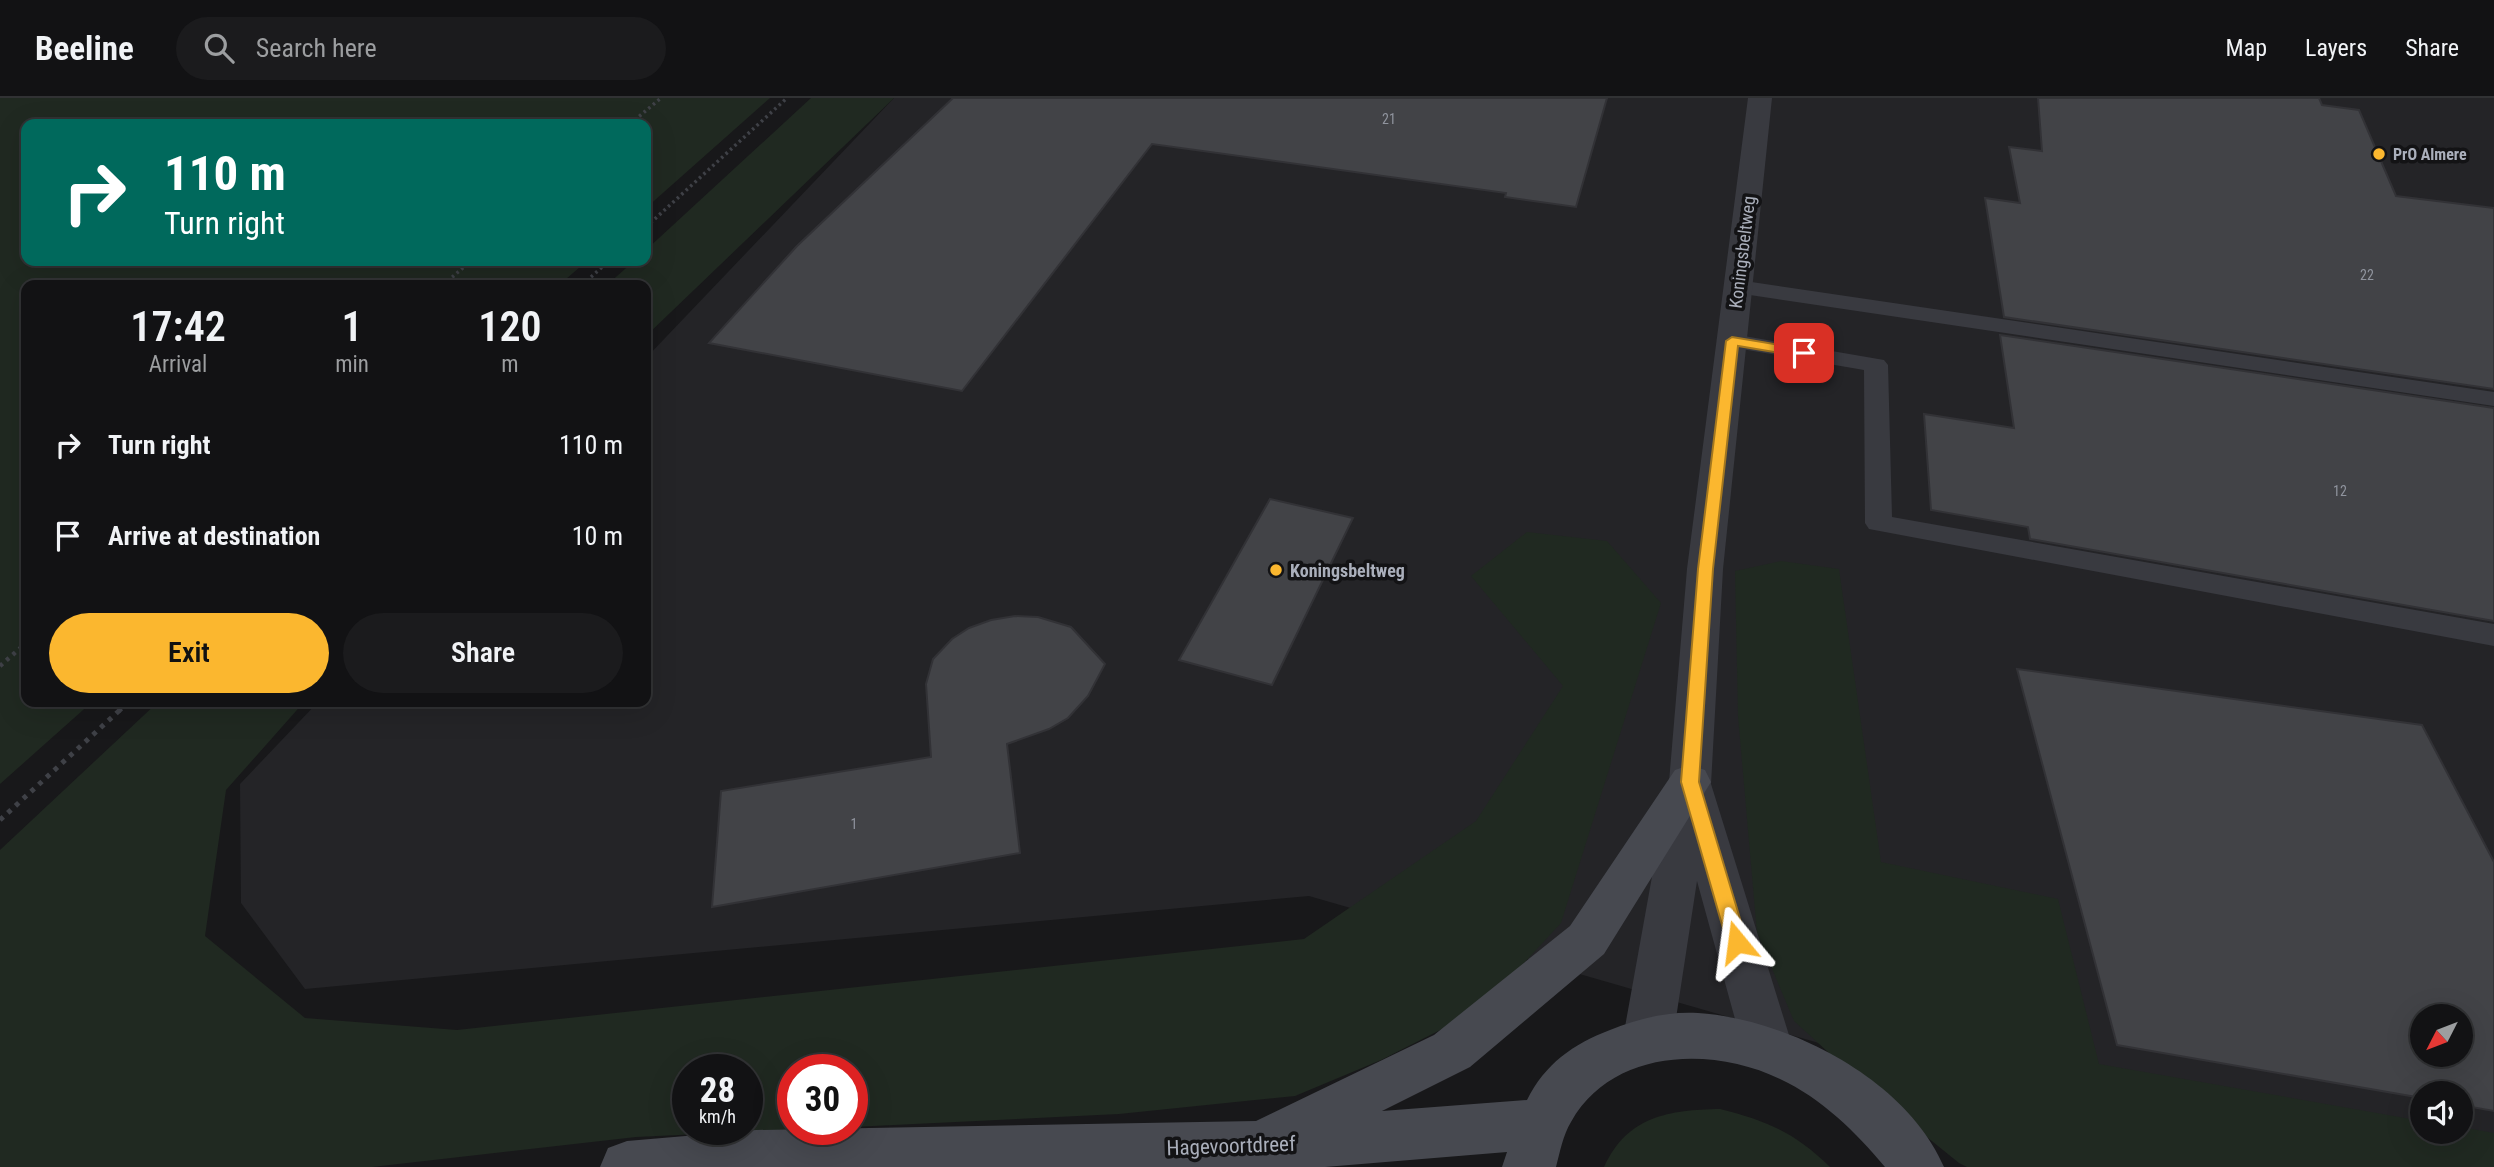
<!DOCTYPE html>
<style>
body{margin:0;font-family:"Roboto Condensed",sans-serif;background:#1b1b1d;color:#f1f3f6;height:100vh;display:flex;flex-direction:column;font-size:26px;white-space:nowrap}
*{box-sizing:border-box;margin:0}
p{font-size:23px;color:#9c9ea0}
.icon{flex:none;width:38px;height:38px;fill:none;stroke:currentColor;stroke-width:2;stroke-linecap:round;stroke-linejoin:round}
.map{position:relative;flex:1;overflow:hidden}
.panel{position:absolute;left:21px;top:182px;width:630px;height:427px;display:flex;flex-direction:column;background:#121214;border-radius:14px;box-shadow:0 7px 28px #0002,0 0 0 2px #313234}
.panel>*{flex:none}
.hud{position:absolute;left:21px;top:21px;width:630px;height:147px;border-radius:14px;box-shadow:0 7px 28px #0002,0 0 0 2px #313234;background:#00695c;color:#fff;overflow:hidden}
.needle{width:46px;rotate:228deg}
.fabs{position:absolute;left:2410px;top:906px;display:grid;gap:14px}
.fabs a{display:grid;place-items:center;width:63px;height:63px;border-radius:50%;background:#121214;box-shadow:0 7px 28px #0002,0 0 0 2px #313234;font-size:35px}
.speed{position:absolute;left:672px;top:956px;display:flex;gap:14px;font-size:35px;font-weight:700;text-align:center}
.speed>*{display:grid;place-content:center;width:91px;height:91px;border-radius:50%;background:#121214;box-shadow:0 7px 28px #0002,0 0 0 2px #313234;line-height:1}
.speed small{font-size:18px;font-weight:400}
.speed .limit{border:10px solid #d22;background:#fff;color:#111}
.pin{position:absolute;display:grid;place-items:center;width:60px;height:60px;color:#fff;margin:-30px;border-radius:14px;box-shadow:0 4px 10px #0006}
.me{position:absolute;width:77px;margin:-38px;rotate:344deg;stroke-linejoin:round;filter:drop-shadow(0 0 5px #0008)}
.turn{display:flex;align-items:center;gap:24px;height:147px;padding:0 28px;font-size:32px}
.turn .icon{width:91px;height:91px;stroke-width:2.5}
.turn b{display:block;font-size:49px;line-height:60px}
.eta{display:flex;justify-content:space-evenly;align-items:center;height:119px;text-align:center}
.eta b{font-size:42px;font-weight:600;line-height:49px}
.button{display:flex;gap:14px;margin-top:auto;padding:14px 28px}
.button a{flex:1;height:80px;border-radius:42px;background:#fbb72f;color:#111;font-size:28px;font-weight:600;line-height:80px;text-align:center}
.button a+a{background:#1b1b1d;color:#f1f3f6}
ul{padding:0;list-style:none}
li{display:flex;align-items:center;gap:21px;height:91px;padding:0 28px}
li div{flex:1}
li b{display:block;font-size:26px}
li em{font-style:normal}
header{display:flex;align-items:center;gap:42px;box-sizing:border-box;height:98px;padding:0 35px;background:#121214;border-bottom:2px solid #313234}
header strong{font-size:33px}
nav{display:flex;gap:38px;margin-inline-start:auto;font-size:24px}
.search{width:490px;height:63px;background:#1b1b1d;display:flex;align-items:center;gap:18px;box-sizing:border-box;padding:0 24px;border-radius:38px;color:#9c9ea0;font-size:26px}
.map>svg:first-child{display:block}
.built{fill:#242427;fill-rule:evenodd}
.green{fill:#202921;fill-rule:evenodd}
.building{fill:#424347;stroke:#323236;stroke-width:2;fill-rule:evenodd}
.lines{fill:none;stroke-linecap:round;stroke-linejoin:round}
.path-far2{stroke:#3f4147;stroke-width:3.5;stroke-dasharray:2.5 3.5;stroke-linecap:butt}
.path-far1{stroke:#3f4147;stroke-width:4.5;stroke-dasharray:3.5 5;stroke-linecap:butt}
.path{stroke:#3f4147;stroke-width:5;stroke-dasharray:4.5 6;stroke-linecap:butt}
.service{fill:#393a40;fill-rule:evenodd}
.minor{fill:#393a40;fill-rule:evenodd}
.secondary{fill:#474950;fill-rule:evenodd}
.route{fill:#fbb72f;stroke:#a3771f;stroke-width:2}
.poi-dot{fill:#fbb72f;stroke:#131315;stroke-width:2.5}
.labels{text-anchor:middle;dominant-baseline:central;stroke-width:7;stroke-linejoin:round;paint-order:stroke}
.number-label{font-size:14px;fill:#90949e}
.far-poi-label{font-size:16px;font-weight:bold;fill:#aaafbb;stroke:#131315;text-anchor:start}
.street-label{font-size:18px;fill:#aaafbb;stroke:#131315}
.poi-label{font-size:18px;font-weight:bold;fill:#aaafbb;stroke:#131315;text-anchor:start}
.near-street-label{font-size:21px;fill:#aaafbb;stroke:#131315}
</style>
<header>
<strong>Beeline</strong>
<div class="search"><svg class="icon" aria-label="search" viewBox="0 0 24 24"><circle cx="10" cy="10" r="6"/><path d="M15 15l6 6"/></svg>Search here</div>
<nav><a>Map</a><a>Layers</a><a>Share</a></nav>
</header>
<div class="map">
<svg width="2494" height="1069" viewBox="0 0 2494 1069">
<rect width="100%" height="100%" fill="#18181a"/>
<path class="built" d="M894 0H2494V1068L1864 958 1309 798 305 891 241 805 240 686 318 604H646V260ZM2422 919H2460V957H2422ZM2422 996H2460V1034H2422Z"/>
<g class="green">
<polygon points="0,0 770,0 646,110 646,26 26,26 26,163 587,163 559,187 26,187 26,604 92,604 0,686"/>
<polygon points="811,0 894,0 646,238 646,187 607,187 634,163 646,163 646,152"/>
<path d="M1527 434 1607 443 1661 505 1561 825 1510 880 1458 923 1381 962 1295 998 1119 1016 852 1029V971H793V1031H809L636 1039 372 1069H0V752L158 604H304L226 692 205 838 305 920 457 932 1304 841 1476 723 1563 588 1471 478ZM688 971H747V1031H688Z"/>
<polygon points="1781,463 1839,471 1881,764 2058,801 2099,966 2422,1023 2422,1034 2460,1034 2461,1029 2494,1035 2494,1069 1967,1069 1959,1065 1875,997 1794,923 1757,835 1738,618 1735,473"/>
<path d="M1720 1011C1767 1023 1794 1034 1830 1069H1604C1627 1018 1669 1012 1720 1011Z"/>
</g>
<g class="building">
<polygon points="953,0 1607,0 1576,109 1505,99 1506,95 1152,46 962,293 709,245 797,148"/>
<polygon points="2038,0 2319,0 2322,7 2359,12 2396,98 2494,110 2494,291 2004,219 1985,100 2020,105 2009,49 2042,53"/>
<polygon points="2000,237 2494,310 2494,523 2030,441 2028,429 1931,412 1924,316 2014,330"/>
<polygon points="1270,401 1353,420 1272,587 1179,562"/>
<polygon points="1015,518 1038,519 1071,529 1105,566 1088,598 1068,620 1049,631 1007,646 1020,755 712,809 721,693 931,659 926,586 933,561 952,541 969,530 991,522"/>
<path d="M2017 571 2422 627 2494 764V1013L2460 1007V996H2422V1000L2117 947ZM2422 919H2460V957H2422Z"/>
</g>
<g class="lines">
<g class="path-far2">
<polyline points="630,26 661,0"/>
<polyline points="646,129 787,0"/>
<polyline points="443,187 471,163"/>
<polyline points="582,187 609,163"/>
</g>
<g class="path-far1">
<polyline points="0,568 26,545"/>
<polyline points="119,613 129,604"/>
</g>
<polyline class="path" points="0,722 121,611"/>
<g class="service">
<polygon points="1738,182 2494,294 2494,308 1730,194 1727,189 1730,184"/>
<polygon points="1732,236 1884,262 1888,267 1892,419 2494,526 2494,548 1869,431 1865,425 1864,272 1724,248 1720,243 1724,238"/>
</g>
<polygon class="minor" points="1748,0 1772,0 1723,471 1711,686 1793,950 1786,966 1768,973 1750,966 1743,950 1697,783 1673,940 1666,956 1648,963 1630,956 1623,940 1669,684 1687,471"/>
<path class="secondary" d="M1690 667 1705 672 1711 684 1604 856 1470 969 1382 1013 1527 1002C1545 966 1573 946 1610 932 1637 921 1668 913 1698 915 1789 921 1907 982 1944 1069H1885C1856 1034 1821 1000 1780 981 1711 948 1612 951 1571 1024 1563 1037 1560 1054 1556 1069H1502L1507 1054 1325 1069H600L608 1050 627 1043 756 1032 1256 1023 1434 937 1570 828 1675 672Z"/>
</g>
<polygon class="route" points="1732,239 1804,251 1810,255 1804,259 1738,248 1713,471 1699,684 1747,844 1744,849 1737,852 1730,849 1727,844 1681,684 1698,471 1726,243"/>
<g class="poi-dot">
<circle cx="2379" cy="56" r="7"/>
<circle cx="1276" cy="472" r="7"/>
</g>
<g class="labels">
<g class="number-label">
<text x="1389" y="21">21</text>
<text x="2367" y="177">22</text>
<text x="2340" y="393">12</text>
<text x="854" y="726">1</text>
</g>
<g class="far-poi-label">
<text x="2393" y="56">PrO Almere</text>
</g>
<g class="street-label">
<text transform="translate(1742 154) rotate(-83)">Koningsbeltweg</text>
</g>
<g class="poi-label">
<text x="1290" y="472">Koningsbeltweg</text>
</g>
<g class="near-street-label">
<text transform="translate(1231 1048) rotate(-2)">Hagevoortdreef</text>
</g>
</g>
</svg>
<div class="fabs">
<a><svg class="needle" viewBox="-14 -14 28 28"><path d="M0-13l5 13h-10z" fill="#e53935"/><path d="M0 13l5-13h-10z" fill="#9c9ea0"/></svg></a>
<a><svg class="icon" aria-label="sound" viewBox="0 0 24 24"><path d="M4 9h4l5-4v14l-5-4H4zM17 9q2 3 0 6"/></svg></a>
</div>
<div class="speed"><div>28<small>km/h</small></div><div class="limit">30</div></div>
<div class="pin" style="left:1804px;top:255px;background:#d93025"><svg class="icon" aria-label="arrive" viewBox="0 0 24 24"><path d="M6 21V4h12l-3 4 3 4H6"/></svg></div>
<svg class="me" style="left:1737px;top:844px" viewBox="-20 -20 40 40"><path d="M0-17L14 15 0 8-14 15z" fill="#fbb72f" stroke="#fff" stroke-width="4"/></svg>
<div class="hud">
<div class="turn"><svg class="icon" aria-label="right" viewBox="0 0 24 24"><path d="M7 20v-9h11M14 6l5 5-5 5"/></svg><div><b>110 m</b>Turn right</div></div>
</div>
<section class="panel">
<div class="eta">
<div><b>17:42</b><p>Arrival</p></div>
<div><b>1</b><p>min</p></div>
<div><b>120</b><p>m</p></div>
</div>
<ul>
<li><svg class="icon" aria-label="right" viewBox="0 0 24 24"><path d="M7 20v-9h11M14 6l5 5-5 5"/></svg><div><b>Turn right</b></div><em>110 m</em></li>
<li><svg class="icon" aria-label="arrive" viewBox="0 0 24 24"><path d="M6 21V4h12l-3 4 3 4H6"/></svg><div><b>Arrive at destination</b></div><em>10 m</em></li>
</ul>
<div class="button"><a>Exit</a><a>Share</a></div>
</section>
</div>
